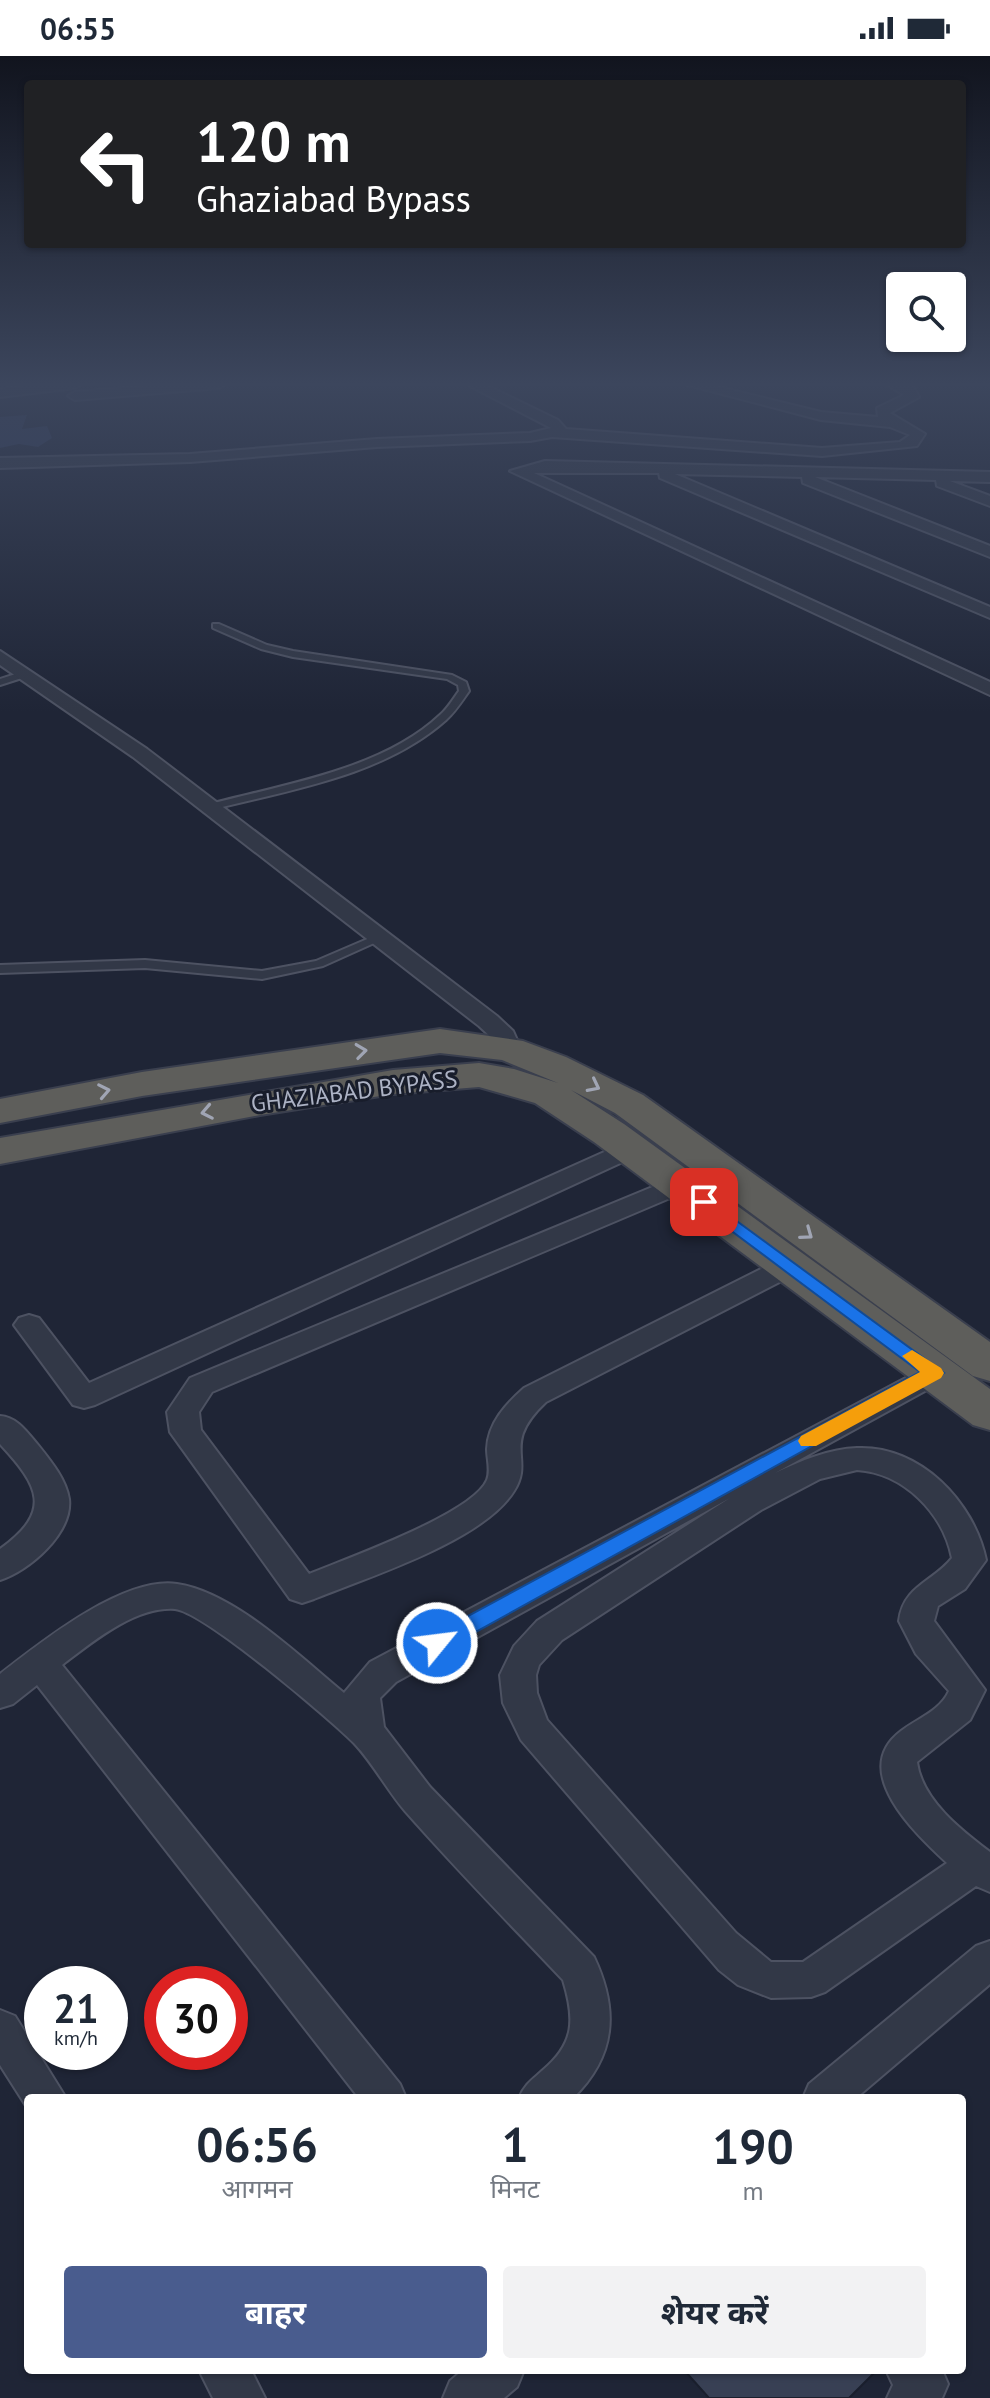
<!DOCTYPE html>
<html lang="hi">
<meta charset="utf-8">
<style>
body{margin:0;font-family:"PT Sans","Noto Sans Devanagari",sans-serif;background:#f2f2f3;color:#1f2937;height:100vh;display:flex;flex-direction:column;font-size:30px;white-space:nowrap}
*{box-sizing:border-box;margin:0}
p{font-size:26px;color:#747a83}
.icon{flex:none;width:44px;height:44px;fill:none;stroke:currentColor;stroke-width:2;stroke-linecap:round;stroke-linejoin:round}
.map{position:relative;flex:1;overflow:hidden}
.sheet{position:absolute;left:24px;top:2038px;width:942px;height:280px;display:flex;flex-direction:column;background:#fff;border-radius:8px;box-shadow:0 2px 6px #0004}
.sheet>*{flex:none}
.guide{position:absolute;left:24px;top:24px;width:942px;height:168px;border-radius:8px;box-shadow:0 2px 6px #0004;background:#202124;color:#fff;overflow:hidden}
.buttons{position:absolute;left:886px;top:216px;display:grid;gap:16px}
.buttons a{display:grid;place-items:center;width:80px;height:80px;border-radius:8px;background:#fff;box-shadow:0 2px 6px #0004;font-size:40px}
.speed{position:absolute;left:24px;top:1910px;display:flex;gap:16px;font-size:40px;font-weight:700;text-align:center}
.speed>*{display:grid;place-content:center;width:104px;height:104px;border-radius:50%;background:#fff;box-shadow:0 2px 6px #0004;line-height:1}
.speed small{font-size:20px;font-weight:400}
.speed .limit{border:12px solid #d22;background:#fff;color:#111}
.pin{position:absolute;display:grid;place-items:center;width:68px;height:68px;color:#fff;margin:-34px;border-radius:16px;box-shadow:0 4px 12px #0006}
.me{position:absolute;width:88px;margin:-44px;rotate:61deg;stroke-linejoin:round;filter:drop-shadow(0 0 6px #0008)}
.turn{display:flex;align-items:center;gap:28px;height:168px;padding:0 40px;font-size:36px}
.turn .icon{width:104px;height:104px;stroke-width:2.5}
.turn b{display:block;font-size:56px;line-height:68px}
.eta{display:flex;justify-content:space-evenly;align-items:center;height:136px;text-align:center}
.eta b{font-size:48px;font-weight:700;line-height:56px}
.button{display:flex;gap:16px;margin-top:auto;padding:16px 40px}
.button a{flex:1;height:92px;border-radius:8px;background:#495c8e;color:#fff;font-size:32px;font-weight:700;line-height:92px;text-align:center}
.button a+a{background:#f2f2f3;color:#1f2937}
.status{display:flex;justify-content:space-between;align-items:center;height:56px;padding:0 40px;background:#fff;direction:ltr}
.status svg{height:22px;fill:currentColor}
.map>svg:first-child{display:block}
.water{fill:#303c5c}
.building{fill:#384054;stroke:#1a1f2d;stroke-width:2}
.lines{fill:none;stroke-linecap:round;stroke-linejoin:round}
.service-casing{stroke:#4d5262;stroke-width:4}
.minor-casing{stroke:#4d5262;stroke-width:4}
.trunk-casing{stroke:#3a3f4e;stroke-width:4}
.service{fill:#323847;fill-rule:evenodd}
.minor{fill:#323847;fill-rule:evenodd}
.trunk{fill:#5e5e5b;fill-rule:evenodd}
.oneway{stroke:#a0a5b4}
.route{fill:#1a73e8;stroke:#114b97;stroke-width:2}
.slow{fill:#f59e0b}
.labels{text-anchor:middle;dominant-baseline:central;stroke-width:6;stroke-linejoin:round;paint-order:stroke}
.street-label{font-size:24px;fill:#acb2c4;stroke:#181d2b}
</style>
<div class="status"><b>06:55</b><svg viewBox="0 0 49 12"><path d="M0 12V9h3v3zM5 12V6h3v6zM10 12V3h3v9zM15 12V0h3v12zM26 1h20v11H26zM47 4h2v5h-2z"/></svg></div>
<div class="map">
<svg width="990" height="2342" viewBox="0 0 990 2342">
<rect width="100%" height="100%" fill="#1f2536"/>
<polygon class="water" points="27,359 22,373 47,370 52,382 38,391 19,388 0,392 0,361"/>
<polygon class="building" points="684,2314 877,2314 849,2342 709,2342"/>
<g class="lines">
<defs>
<g id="service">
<path d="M213 568H219L267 589 293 595 452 619 466 626 469 635C462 645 455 656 446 664 383 720 289 734 210 754L206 753V749C281 729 382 714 440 659 448 652 453 643 459 635L458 629 447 623 293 601 261 593 213 572Z"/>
<polygon points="25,615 30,618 28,620 0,629 0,623"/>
<polygon points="379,878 383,879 383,883 323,910 262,923 145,912 0,917 0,909 145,904 262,915 316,905"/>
</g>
<g id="minor">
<polygon points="42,328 82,328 75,332 0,341 0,333"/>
<polygon points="171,328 226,328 219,332 75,344 68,340 75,336"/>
<polygon points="466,328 484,328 558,364 566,373 822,392 900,386 910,379 890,371 821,364 684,328 707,328 821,356 878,361 877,352 904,339 886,328 913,330 919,341 890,357 925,378 917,390 822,400 552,381 530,385 377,391 190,406 0,412 0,402 190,398 377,383 530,377 551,372"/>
<polygon points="545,405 990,416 990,426 950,425 990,440 990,450 937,430 936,424 815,421 990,490 990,501 803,427 802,421 675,418 990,551 990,562 660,422 659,417 534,417 990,626 990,639 510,415"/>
<polygon points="0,595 147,693 497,960 513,975 521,993 518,998 500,998 493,983 479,970 133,701 0,609"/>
<polygon points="631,1084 640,1086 644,1092 640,1098 95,1349 84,1352 73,1349 14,1269 19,1262 29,1259 39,1262 89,1327"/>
<path d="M679 1120 689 1122 693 1128 689 1134 212 1336 199 1356 201 1374 309 1518C345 1503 473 1458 487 1424 491 1415 487 1403 487 1393 488 1367 506 1348 524 1332L781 1203H801L805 1209 801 1215 546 1346C500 1389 535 1402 514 1435 483 1485 368 1521 314 1543L302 1547 290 1543 170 1376 167 1356 190 1322Z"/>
<path d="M934 1307 945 1310 949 1317 945 1324 775 1417C801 1405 828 1393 857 1392 920 1389 974 1446 986 1504L965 1533 938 1550 934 1565 985 1634 970 1664 917 1706C922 1744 961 1774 990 1796V1836L976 1830 825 1936 811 1941 771 1942 738 1929 719 1914 521 1684 503 1647 500 1619 514 1590 537 1565 730 1442 396 1626 380 1642 384 1671 430 1731 594 1901C619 1954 616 2000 573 2042H519C525 2028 532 2024 543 2014 575 1987 575 1963 563 1924 510 1868 456 1813 405 1755 387 1734 373 1707 354 1687 329 1662 204 1556 175 1553 135 1550 91 1587 62 1609L400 2028 406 2042H359L37 1629 13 1648 0 1652V1618C40 1587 123 1520 177 1528 234 1536 300 1601 344 1637L370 1606ZM857 1414C904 1417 943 1457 952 1502 933 1526 903 1530 899 1565L916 1598 949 1635C940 1655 918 1662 901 1675 848 1715 916 1778 947 1807L803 1906H771L736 1877 547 1664 537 1637 536 1619 539 1609 562 1584 761 1454 820 1423Z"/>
<path d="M0 1360C17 1361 27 1376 38 1389 50 1404 66 1423 69 1443 73 1477 29 1515 0 1524V1493C53 1455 39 1430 0 1388Z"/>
<polygon points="990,1885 990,1928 856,2042 803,2042 809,2028 976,1890"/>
<polygon points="0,1954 15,1960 66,2042 28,2042 28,2053 0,2009"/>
<polygon points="199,2314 251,2314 265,2342 213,2342"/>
<polygon points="463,2314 524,2314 517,2331 504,2342 443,2342 450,2325"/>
<polygon points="886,2314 942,2314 948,2328 942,2342 887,2342 893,2329"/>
</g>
<polygon id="trunk" points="440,973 523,985 566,1001 643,1039 990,1286 990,1325 973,1320 615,1057 571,1034 624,1068 990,1333 990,1374 973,1369 594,1086 535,1047 479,1031 393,1038 260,1059 0,1108 0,1082 393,1014 479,1007 514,1013 558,1027 502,1004 440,997 142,1040 0,1067 0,1043 142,1016"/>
</defs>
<use href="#service" class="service-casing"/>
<use href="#minor" class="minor-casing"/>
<use href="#trunk" class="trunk-casing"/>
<use href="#service" class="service"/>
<use href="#minor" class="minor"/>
<use href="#trunk" class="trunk"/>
</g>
<defs><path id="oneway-chevron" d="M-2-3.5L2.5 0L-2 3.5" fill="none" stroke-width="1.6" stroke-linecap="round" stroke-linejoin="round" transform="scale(2)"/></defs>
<g class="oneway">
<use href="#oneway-chevron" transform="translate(361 995) rotate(-7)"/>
<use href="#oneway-chevron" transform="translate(594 1030) rotate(27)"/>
<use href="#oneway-chevron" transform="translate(104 1035) rotate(-11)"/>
<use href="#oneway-chevron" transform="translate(207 1056) rotate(169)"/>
<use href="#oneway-chevron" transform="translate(807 1178) rotate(36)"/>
</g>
<linearGradient id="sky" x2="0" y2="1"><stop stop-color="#11141e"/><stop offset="0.5" stop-color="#3c465d"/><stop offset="1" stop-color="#3c465d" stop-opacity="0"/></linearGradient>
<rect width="990" height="656" fill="url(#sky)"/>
<polygon class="route" points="704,1141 944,1317 445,1593 429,1593 426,1587 429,1581 920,1316 698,1150 695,1146"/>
<polygon class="slow" points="912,1294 941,1312 944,1317 941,1322 816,1390 801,1390 798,1385 801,1380 920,1316 902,1300"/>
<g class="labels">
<g class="street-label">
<text transform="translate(354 1035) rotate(-7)">GHAZIABAD BYPASS</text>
</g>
</g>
</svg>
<div class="buttons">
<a><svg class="icon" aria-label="search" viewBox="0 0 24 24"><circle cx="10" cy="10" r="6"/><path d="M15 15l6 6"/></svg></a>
</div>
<div class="speed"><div>21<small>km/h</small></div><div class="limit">30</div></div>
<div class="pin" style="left:704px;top:1146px;background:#d93025"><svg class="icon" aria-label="arrive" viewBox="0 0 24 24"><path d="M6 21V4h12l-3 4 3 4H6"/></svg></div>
<svg class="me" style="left:437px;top:1587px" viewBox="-20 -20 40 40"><circle r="17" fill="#1a73e8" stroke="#fff" stroke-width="3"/><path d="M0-11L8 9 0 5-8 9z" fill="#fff"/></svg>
<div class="guide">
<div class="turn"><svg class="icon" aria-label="left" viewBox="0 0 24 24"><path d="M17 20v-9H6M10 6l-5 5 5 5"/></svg><div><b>120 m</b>Ghaziabad Bypass</div></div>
</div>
<section class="sheet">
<div class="eta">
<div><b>06:56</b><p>आगमन</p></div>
<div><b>1</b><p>मिनट</p></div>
<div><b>190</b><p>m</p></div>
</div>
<div class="button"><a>बाहर</a><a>शेयर करें</a></div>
</section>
</div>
